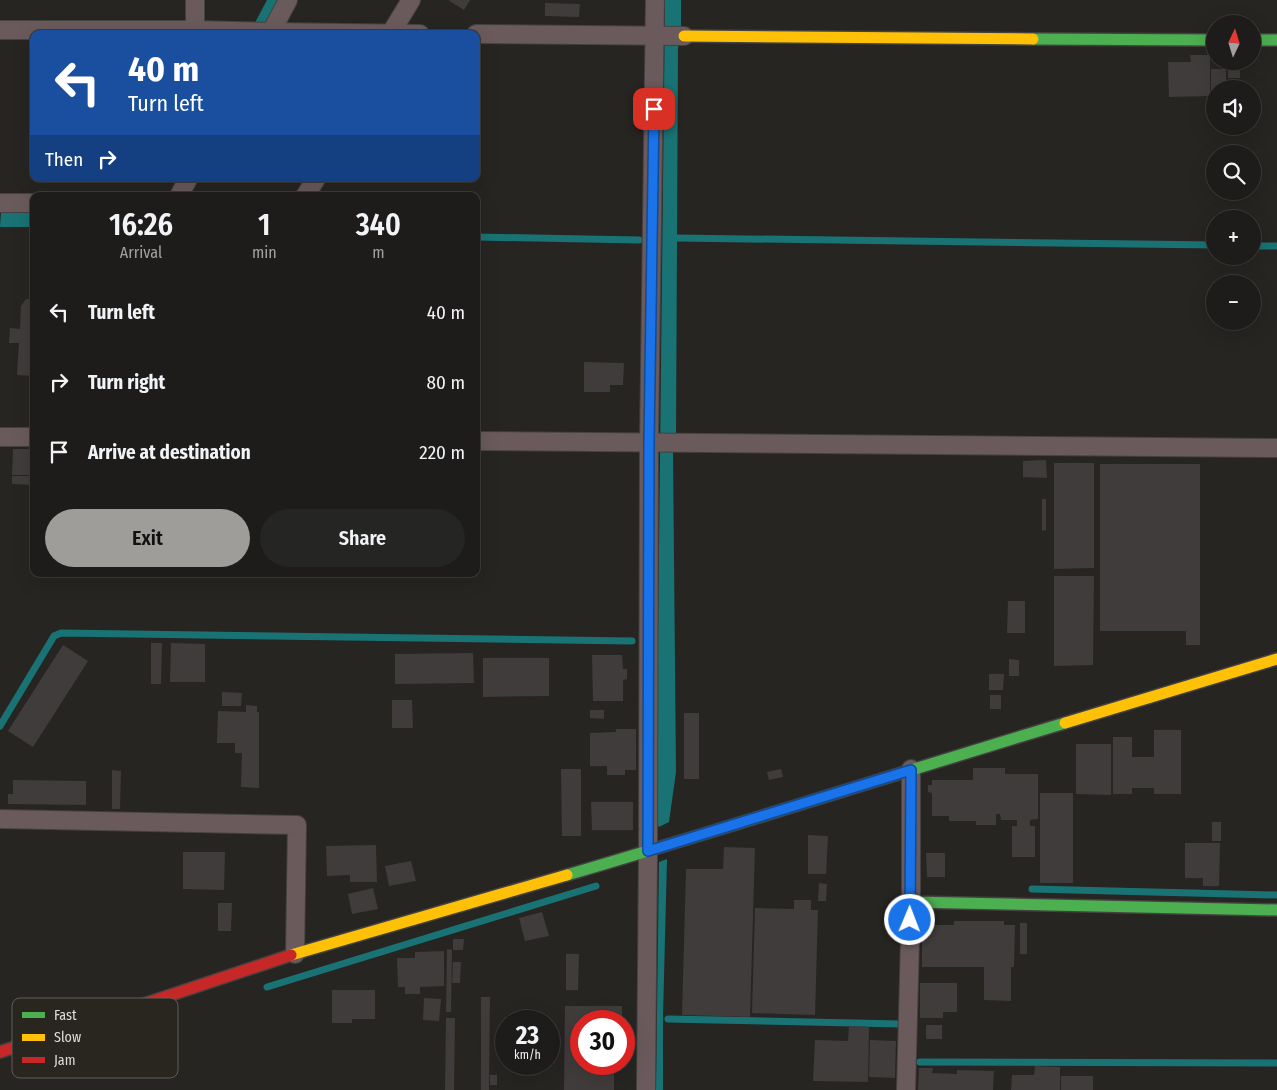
<!DOCTYPE html>
<meta charset="utf-8">
<style>
body{margin:0;font-family:"Fira Sans Condensed",sans-serif;background:#252523;color:#f1f3f6;height:100vh;display:flex;flex-direction:column;font-size:19px;white-space:nowrap}
*{box-sizing:border-box;margin:0}
p{font-size:16px;color:#a0a1a2}
.icon{flex:none;width:28px;height:28px;fill:none;stroke:currentColor;stroke-width:2;stroke-linecap:round;stroke-linejoin:round}
.map{position:relative;flex:1;overflow:hidden}
.drawer{position:absolute;left:30px;top:192px;width:450px;height:385px;display:flex;flex-direction:column;background:#1d1c1a;border-radius:10px;box-shadow:0 5px 20px #0002,0 0 0 1px #3b3a39}
.drawer>*{flex:none}
.banner{position:absolute;left:30px;top:30px;width:450px;height:152px;border-radius:10px;box-shadow:0 5px 20px #0002,0 0 0 1px #3b3a39;background:#1a4fa0;color:#fff;overflow:hidden}
.needle{width:32px;rotate:4deg}
.buttons{position:absolute;left:1206px;top:15px;display:grid;gap:10px}
.buttons a{display:grid;place-items:center;width:55px;height:55px;border-radius:50%;background:#1d1c1a;box-shadow:0 5px 20px #0002,0 0 0 1px #3b3a39;font-size:25px}
.speed{position:absolute;left:495px;top:1010px;display:flex;gap:10px;font-size:25px;font-weight:700;text-align:center}
.speed>*{display:grid;place-content:center;width:65px;height:65px;border-radius:50%;background:#1d1c1a;box-shadow:0 5px 20px #0002,0 0 0 1px #3b3a39;line-height:1}
.speed small{font-size:12px;font-weight:400}
.speed .limit{border:8px solid #d22;background:#fff;color:#111}
.pin{position:absolute;display:grid;place-items:center;width:42px;height:42px;color:#fff;margin:-21px;border-radius:10px;box-shadow:0 2px 8px #0006}
.me{position:absolute;width:55px;margin:-28px;rotate:1deg;stroke-linejoin:round;filter:drop-shadow(0 0 4px #0008)}
.turn{display:flex;align-items:center;gap:18px;height:105px;padding:0 15px;font-size:22px}
.turn .icon{width:65px;height:65px;stroke-width:2.5}
.turn b{display:block;font-size:35px;line-height:42px}
.then{display:flex;align-items:center;height:48px;padding:0 15px;background:#0003;gap:10px;font-size:19px}
.eta{display:flex;justify-content:space-evenly;align-items:center;height:85px;text-align:center}
.eta b{font-size:30px;font-weight:600;line-height:35px}
.button{display:flex;gap:10px;margin-top:auto;padding:10px 15px}
.button a{flex:1;height:58px;border-radius:30px;background:#9f9d9a;color:#111;font-size:20px;font-weight:600;line-height:58px;text-align:center}
.button a+a{background:#252523;color:#f1f3f6}
ul{padding:0;list-style:none}
li{display:flex;align-items:center;gap:15px;height:70px;padding:0 15px}
li div{flex:1}
li b{display:block;font-size:19px}
li em{font-style:normal}
.map>svg:first-child{display:block}
.water{fill:#197374}
.lines{fill:none;stroke-linecap:round;stroke-linejoin:round}
.stream{stroke:#197374;stroke-width:7}
.building{fill:#3f3c3b}
.street-casing{stroke:#444240;stroke-width:20}
.fast-casing{stroke:#444240;stroke-width:14}
.slow-casing{stroke:#444240;stroke-width:14}
.jam-casing{stroke:#444240;stroke-width:14}
.street{stroke:#6a5a5b;stroke-width:18}
.fast{stroke:#4caf50;stroke-width:11}
.slow{stroke:#ffc107;stroke-width:11}
.jam{stroke:#c62828;stroke-width:11}
.route-casing{stroke:#114b97;stroke-width:12}
.route{stroke:#1a73e8;stroke-width:9}
.key{fill:#292620;stroke:#605d58;stroke-width:1}
.key-label{font-size:14px;fill:#dfddda}
</style>
<div class="map">
<svg width="1277" height="1090" viewBox="0 0 1277 1090">
<rect width="100%" height="100%" fill="#272522"/>
<g class="water">
<polygon points="267,0 280,0 261,34 249,34"/>
<polygon points="665,0 681,0 681,26 678,49 676,433 673,450 676,772 669,822 659,827 656,821"/>
<polygon points="1,212 34,212 34,227 0,227"/>
<polygon points="667,859 663,1016 663,1090 656,1090 659,862"/>
</g>
<g class="lines">
<g class="stream">
<polyline points="476,237 639,240"/>
<polyline points="676,238 1215,245"/>
<polyline points="1252,246 1277,246"/>
<polyline points="0,726 54,636 61,633 632,641"/>
<polyline points="1032,889 1277,895"/>
<polyline points="267,987 596,886"/>
<polyline points="668,1019 900,1024"/>
<polyline points="920,1062 1277,1063"/>
</g>
</g>
<g class="building">
<polygon points="448,0 470,0 464,10"/>
<polygon points="545,3 580,4 579,17 545,16"/>
<polygon points="1190,55 1210,55 1210,96 1169,97 1168,62 1191,62"/>
<rect x="1228" y="61" width="12" height="17"/>
<polygon points="1211,69 1226,69 1226,89 1215,89 1215,92 1211,92"/>
<polygon points="26,299 34,300 34,376 17,375 19,343 9,343 10,328 20,329 21,306"/>
<polygon points="584,362 624,363 623,385 610,385 610,392 584,392"/>
<polygon points="13,449 34,449 34,475 12,475"/>
<polygon points="1046,460 1047,478 1023,477 1023,461"/>
<polygon points="1054,463 1094,463 1094,568 1054,569"/>
<polygon points="1100,464 1200,464 1200,645 1186,645 1186,631 1100,631"/>
<polygon points="12,476 34,476 34,485 12,484"/>
<polygon points="1042,499 1046,499 1046,530 1042,531"/>
<polygon points="1054,576 1094,576 1093,665 1054,666"/>
<polygon points="1008,601 1025,601 1025,633 1007,633"/>
<polygon points="151,643 162,643 161,684 151,684"/>
<polygon points="171,643 205,644 205,682 170,682"/>
<polygon points="63,645 88,661 33,747 8,731"/>
<polygon points="473,653 474,683 395,684 395,654"/>
<polygon points="592,655 622,655 623,669 627,669 627,679 623,680 623,701 593,701"/>
<polygon points="483,658 549,658 549,696 483,697"/>
<polygon points="1009,659 1019,660 1019,676 1009,676"/>
<polygon points="989,674 1004,674 1003,690 989,690"/>
<polygon points="222,692 242,693 241,706 222,706"/>
<rect x="990" y="695" width="11" height="14"/>
<polygon points="392,700 412,700 413,728 392,728"/>
<polygon points="246,705 257,706 257,712 259,712 259,788 241,787 242,753 235,753 235,743 217,743 218,711 246,712"/>
<polygon points="590,710 604,710 604,719 590,718"/>
<rect x="684" y="713" width="15" height="66"/>
<polygon points="616,729 636,729 636,770 625,770 625,775 607,775 607,766 590,766 590,733 616,732"/>
<polygon points="1154,730 1181,730 1181,794 1154,794 1154,788 1132,788 1132,794 1113,794 1113,737 1132,737 1132,757 1154,757"/>
<polygon points="1076,744 1111,744 1111,795 1076,794"/>
<polygon points="973,768 1005,768 1005,774 1038,774 1038,819 1030,820 1030,826 1035,826 1035,857 1012,857 1012,826 1017,826 1017,820 1001,820 1000,814 996,814 996,825 976,825 976,821 949,821 949,816 932,816 932,793 928,792 928,785 932,785 932,780 973,780"/>
<polygon points="561,769 581,769 581,836 562,836"/>
<polygon points="781,769 783,777 769,780 767,772"/>
<polygon points="112,770 121,771 120,809 112,809"/>
<polygon points="13,780 86,781 86,805 8,804 8,794 13,794"/>
<rect x="1040" y="793" width="33" height="90"/>
<polygon points="591,802 633,802 633,830 592,830"/>
<rect x="1212" y="822" width="9" height="19"/>
<polygon points="808,835 828,836 826,874 808,874"/>
<polygon points="1185,843 1220,843 1219,886 1203,886 1203,878 1185,878"/>
<polygon points="376,845 377,882 350,882 350,875 327,876 326,846"/>
<polygon points="724,847 755,848 750,1017 682,1015 686,869 723,869"/>
<polygon points="183,852 225,852 224,890 183,889"/>
<polygon points="926,853 945,853 945,877 927,877"/>
<polygon points="411,861 416,881 389,886 385,866"/>
<polygon points="819,883 827,884 826,901 818,901"/>
<polygon points="373,888 378,909 352,914 348,894"/>
<polygon points="794,900 811,900 811,910 818,910 815,1015 752,1013 755,908 794,909"/>
<polygon points="218,903 232,903 231,931 218,931"/>
<polygon points="542,912 549,936 525,941 519,918"/>
<polygon points="954,921 1004,921 1004,925 1015,925 1014,967 1011,967 1011,1001 984,1000 984,967 922,967 922,925 954,925"/>
<rect x="1020" y="923" width="7" height="31"/>
<polygon points="453,939 464,939 463,950 453,950"/>
<polygon points="447,949 452,950 451,1012 446,1012"/>
<polygon points="444,951 444,986 420,987 420,994 405,994 405,987 398,987 397,958 415,958 415,952"/>
<polygon points="566,954 579,954 578,990 566,990"/>
<polygon points="453,962 461,962 460,983 452,983"/>
<polygon points="920,983 957,983 957,1012 943,1012 943,1018 920,1018"/>
<polygon points="332,990 375,990 375,1019 352,1019 352,1023 332,1023"/>
<polygon points="481,997 490,997 489,1090 481,1090"/>
<polygon points="424,998 441,999 439,1021 423,1020"/>
<polygon points="565,1006 622,1006 622,1021 581,1021 581,1064 614,1064 614,1090 564,1090"/>
<polygon points="446,1018 455,1018 454,1090 445,1090"/>
<rect x="926" y="1025" width="16" height="14"/>
<polygon points="849,1026 869,1027 868,1082 813,1081 815,1040 848,1041"/>
<polygon points="870,1040 896,1041 895,1078 869,1077"/>
<polygon points="1035,1066 1060,1067 1060,1090 1011,1090 1012,1075 1034,1075"/>
<polygon points="919,1068 933,1068 932,1073 957,1074 957,1070 994,1071 993,1090 918,1090"/>
<rect x="490" y="1075" width="7" height="10"/>
<rect x="1061" y="1076" width="32" height="14"/>
</g>
<g class="lines">
<defs>
<g id="street">
<polyline points="0,30 195,30 270,32 420,34"/>
<polyline points="195,30 195,0"/>
<polyline points="391,33 411,0"/>
<polyline points="270,34 288,0"/>
<polyline points="476,34 684,36"/>
<polyline points="179,196 188,179"/>
<polyline points="305,196 316,179"/>
<polyline points="0,203 34,203"/>
<polyline points="0,437 34,437"/>
<polyline points="476,441 1277,448"/>
<polyline points="0,819 297,825 295,954"/>
<polyline points="646,1090 648,851 649,443 655,0"/>
<polyline points="906,1090 911,902 911,769"/>
</g>
<g id="fast">
<polyline points="1033,39 1215,40"/>
<polyline points="1252,40 1277,40"/>
<path d="M567 875C734 826 899 773 1065 723"/>
<polyline points="911,902 1277,910"/>
</g>
<g id="slow">
<polyline points="684,36 1033,39"/>
<polyline points="1065,723 1277,659"/>
<polyline points="291,955 567,875"/>
</g>
<polyline id="jam" points="0,1052 291,955"/>
</defs>
<use href="#street" class="street-casing"/>
<use href="#fast" class="fast-casing"/>
<use href="#slow" class="slow-casing"/>
<use href="#jam" class="jam-casing"/>
<use href="#street" class="street"/>
<use href="#fast" class="fast"/>
<use href="#slow" class="slow"/>
<use href="#jam" class="jam"/>
</g>
<g class="lines">
<defs>
<polyline id="route" points="654,109 649,443 648,851 911,770 910,920"/>
</defs>
<use href="#route" class="route-casing"/>
<use href="#route" class="route"/>
</g>
<rect x="12" y="998" width="166" height="80" rx="8" class="key"/>
<rect x="22" y="1012" width="23" height="6" fill="#4caf50"/>
<rect x="22" y="1034" width="23" height="7" fill="#ffc107"/>
<rect x="22" y="1057" width="23" height="6" fill="#c62828"/>
<g class="key-label">
<text x="54" y="1020">Fast</text>
<text x="54" y="1042">Slow</text>
<text x="54" y="1065">Jam</text>
</g>
</svg>
<div class="buttons">
<a><svg class="needle" viewBox="-14 -14 28 28"><path d="M0-13l5 13h-10z" fill="#e53935"/><path d="M0 13l5-13h-10z" fill="#a0a1a2"/></svg></a>
<a><svg class="icon" aria-label="sound" viewBox="0 0 24 24"><path d="M4 9h4l5-4v14l-5-4H4zM17 9q2 3 0 6"/></svg></a>
<a><svg class="icon" aria-label="search" viewBox="0 0 24 24"><circle cx="10" cy="10" r="6"/><path d="M15 15l6 6"/></svg></a>
<a>+</a>
<a>−</a>
</div>
<div class="speed"><div>23<small>km/h</small></div><div class="limit">30</div></div>
<div class="pin" style="left:654px;top:109px;background:#d93025"><svg class="icon" aria-label="arrive" viewBox="0 0 24 24"><path d="M6 21V4h12l-3 4 3 4H6"/></svg></div>
<svg class="me" style="left:910px;top:920px" viewBox="-20 -20 40 40"><circle r="17" fill="#1a73e8" stroke="#fff" stroke-width="3"/><path d="M0-11L8 9 0 5-8 9z" fill="#fff"/></svg>
<div class="banner">
<div class="turn"><svg class="icon" aria-label="left" viewBox="0 0 24 24"><path d="M17 20v-9H6M10 6l-5 5 5 5"/></svg><div><b>40 m</b>Turn left</div></div>
<div class="then">Then<svg class="icon" aria-label="right" viewBox="0 0 24 24"><path d="M7 20v-9h11M14 6l5 5-5 5"/></svg></div>
</div>
<section class="drawer">
<div class="eta">
<div><b>16:26</b><p>Arrival</p></div>
<div><b>1</b><p>min</p></div>
<div><b>340</b><p>m</p></div>
</div>
<ul>
<li><svg class="icon" aria-label="left" viewBox="0 0 24 24"><path d="M17 20v-9H6M10 6l-5 5 5 5"/></svg><div><b>Turn left</b></div><em>40 m</em></li>
<li><svg class="icon" aria-label="right" viewBox="0 0 24 24"><path d="M7 20v-9h11M14 6l5 5-5 5"/></svg><div><b>Turn right</b></div><em>80 m</em></li>
<li><svg class="icon" aria-label="arrive" viewBox="0 0 24 24"><path d="M6 21V4h12l-3 4 3 4H6"/></svg><div><b>Arrive at destination</b></div><em>220 m</em></li>
</ul>
<div class="button"><a>Exit</a><a>Share</a></div>
</section>
</div>
